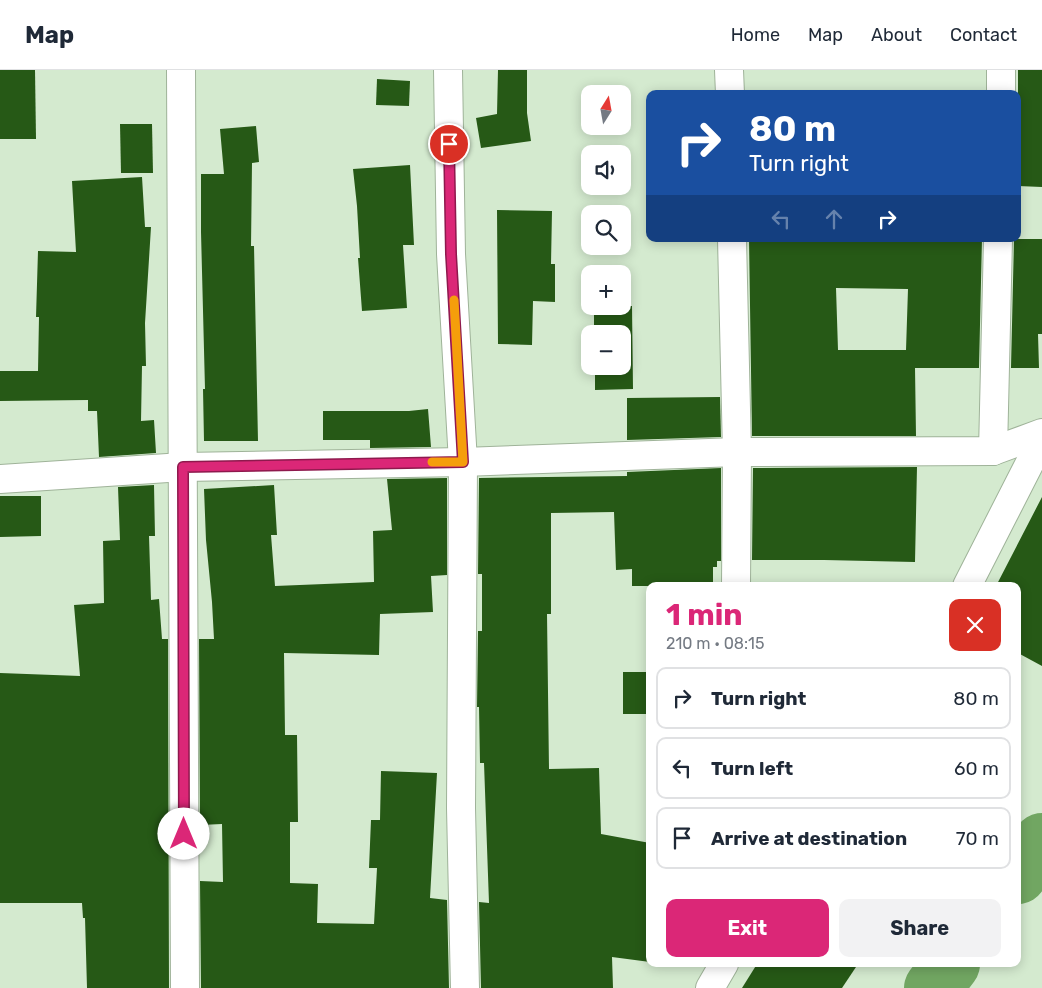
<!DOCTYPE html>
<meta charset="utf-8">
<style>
body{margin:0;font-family:Rubik,sans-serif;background:#f2f2f3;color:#1f2937;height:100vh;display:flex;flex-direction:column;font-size:19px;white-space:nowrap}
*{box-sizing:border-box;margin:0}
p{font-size:16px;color:#747a83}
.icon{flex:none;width:28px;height:28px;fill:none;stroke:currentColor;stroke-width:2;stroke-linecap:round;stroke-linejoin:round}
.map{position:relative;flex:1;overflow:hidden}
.sheet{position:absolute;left:646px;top:512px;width:375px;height:385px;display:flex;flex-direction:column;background:#fff;border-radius:10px;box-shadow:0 2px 12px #0003}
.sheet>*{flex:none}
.guide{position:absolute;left:646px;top:20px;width:375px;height:152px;border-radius:10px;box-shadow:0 2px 12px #0003;background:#1a4fa0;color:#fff;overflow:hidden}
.needle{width:32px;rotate:11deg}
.buttons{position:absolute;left:581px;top:15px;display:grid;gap:10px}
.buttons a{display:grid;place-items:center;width:50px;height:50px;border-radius:10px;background:#fff;box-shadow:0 2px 12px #0003;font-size:25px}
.pin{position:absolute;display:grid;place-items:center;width:42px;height:42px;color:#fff;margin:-21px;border:2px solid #fff;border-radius:50%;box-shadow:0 1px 5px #0007}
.me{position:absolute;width:55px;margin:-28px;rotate:0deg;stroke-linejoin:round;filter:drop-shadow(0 0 4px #0008)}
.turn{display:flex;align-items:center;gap:18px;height:105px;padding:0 20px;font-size:22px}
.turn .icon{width:65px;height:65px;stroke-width:2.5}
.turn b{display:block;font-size:35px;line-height:42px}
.lanes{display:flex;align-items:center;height:48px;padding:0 20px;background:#0003;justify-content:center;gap:25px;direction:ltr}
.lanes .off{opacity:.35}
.round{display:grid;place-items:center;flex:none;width:52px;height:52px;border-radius:10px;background:#f2f2f3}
.headline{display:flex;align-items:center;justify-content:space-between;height:85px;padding:0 20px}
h1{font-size:30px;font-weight:700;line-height:38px;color:#db2777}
.primary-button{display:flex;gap:10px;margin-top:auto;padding:10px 20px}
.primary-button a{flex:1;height:58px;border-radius:10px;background:#db2777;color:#fff;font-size:20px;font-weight:700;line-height:58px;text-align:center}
.primary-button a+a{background:#f2f2f3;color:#1f2937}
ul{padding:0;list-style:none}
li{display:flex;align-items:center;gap:15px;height:62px;margin:0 10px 8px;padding:0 10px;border:2px solid #e0e1e3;border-radius:10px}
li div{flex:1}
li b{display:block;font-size:19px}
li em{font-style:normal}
header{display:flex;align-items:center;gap:30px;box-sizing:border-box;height:70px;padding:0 25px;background:#fff;border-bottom:1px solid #e0e1e3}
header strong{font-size:24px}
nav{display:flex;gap:28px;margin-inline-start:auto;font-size:18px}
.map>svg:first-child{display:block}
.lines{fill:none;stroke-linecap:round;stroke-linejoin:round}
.river{stroke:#71a662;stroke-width:58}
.building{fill:#265916;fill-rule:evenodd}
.street-casing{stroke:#9fb399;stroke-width:30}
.street{stroke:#fff;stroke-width:28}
.route-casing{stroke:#8e194d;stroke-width:12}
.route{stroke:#db2777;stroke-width:9}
.slow{stroke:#f59e0b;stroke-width:9}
</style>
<header>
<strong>Map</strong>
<nav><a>Home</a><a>Map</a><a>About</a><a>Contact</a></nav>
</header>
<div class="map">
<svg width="1042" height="918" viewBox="0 0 1042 918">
<rect width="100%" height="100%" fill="#d4eacf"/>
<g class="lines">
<g class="river">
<polyline points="1018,805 1042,772"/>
<polyline points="933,918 951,894"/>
</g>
</g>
<g class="building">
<polygon points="0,0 35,0 36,69 0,69"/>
<polygon points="498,0 527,0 527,43 531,71 481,78 476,48 497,44"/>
<polygon points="1018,0 1042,0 1042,117 1018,116"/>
<polygon points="377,9 410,11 409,36 376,35"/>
<polygon points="120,54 152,54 153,103 121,103"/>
<polygon points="256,56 259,92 252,93 251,176 254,176 258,371 204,371 203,319 205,319 201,162 201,104 224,104 220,59"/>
<polygon points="410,95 414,175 403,175 407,238 362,241 358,188 360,188 357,136 353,99"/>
<polygon points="142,107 145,157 151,157 145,253 146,296 142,296 141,351 154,350 156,383 99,387 97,341 88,341 88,330 0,331 0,301 38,301 39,247 36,247 38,181 76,182 72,111"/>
<polygon points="497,140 552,141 551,194 555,194 555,232 533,231 532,275 498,274"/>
<path d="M749 169H982L979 298H915L916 366H752ZM836 218 908 219 906 280H838Z"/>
<polygon points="1014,169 1042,169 1042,264 1038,264 1039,298 1011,298"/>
<polygon points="594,236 632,236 633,319 595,320 595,296 622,296 622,264 594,264"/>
<polygon points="720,327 721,367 627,370 627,328"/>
<polygon points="428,339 431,377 370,378 370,370 323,370 323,341 409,341"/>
<polygon points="917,397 915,492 824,490 752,490 753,398"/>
<polygon points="721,398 721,491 717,491 717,497 713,497 713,516 632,516 632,499 616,500 614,442 551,443 551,544 547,544 549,699 599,698 601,764 650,773 650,892 612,887 613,918 481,918 479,832 489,833 484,693 480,693 479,637 477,637 478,561 482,561 482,504 478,504 479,408 627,406 627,402"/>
<polygon points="447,408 447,505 431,506 433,542 380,544 379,585 284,583 285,665 297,665 298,752 290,752 290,813 318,814 317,853 374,854 377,798 369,798 371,750 380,750 381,701 437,703 430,828 447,830 449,918 201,918 200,811 223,812 222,754 200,755 199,569 214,569 212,532 206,470 204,419 274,415 277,465 271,465 275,516 374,512 373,461 392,460 387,409"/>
<polygon points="154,415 155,466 149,466 151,530 159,529 162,569 168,569 169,918 87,918 85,848 83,848 82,833 0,833 0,603 80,606 74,535 104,533 103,471 120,470 118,417"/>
<polygon points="0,426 41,426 41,466 0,467"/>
<polygon points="1042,427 1042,596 1018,583 1018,516 996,516"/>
<rect x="623" y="602" width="27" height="42"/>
<polygon points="757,894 858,894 842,918 742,918"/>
</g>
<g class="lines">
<defs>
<g id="street">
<polyline points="181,0 185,918"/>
<polyline points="448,0 451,184 463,392 461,738 465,918"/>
<polyline points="729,0 730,24"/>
<polyline points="1001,24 1001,0"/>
<polyline points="732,169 737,382 736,516"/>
<polyline points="993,381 998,169"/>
<polyline points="0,409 183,397 463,392 737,382 993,381 1042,363"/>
<polyline points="967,516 1042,369"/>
<polyline points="710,918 724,894"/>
</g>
</defs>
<use href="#street" class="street-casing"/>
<use href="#street" class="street"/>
</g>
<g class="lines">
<defs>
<polyline id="route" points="184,764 183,397 463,392 451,184 449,74"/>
</defs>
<use href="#route" class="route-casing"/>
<use href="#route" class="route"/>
<polyline class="slow" points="432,392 463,392 454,230"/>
</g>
</svg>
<div class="buttons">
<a><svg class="needle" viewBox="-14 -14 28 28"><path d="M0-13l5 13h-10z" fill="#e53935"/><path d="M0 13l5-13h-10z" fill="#747a83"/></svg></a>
<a><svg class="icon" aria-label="sound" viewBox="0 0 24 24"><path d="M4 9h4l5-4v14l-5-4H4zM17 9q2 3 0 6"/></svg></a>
<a><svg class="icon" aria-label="search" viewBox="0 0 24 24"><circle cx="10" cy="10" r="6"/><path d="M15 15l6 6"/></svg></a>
<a>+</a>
<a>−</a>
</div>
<div class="pin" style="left:449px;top:74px;background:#d93025"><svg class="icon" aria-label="arrive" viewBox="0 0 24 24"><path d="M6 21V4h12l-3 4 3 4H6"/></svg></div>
<svg class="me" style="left:184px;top:764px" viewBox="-20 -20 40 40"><circle r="19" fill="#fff"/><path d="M0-13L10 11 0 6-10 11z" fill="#db2777"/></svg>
<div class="guide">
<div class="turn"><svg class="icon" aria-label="right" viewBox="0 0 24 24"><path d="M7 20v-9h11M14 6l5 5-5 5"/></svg><div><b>80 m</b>Turn right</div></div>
<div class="lanes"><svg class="icon off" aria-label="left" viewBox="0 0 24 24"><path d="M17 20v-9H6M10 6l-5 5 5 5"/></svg><svg class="icon off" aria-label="ahead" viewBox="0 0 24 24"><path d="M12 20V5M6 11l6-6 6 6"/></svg><svg class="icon" aria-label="right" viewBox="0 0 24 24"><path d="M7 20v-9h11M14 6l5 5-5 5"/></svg></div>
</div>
<section class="sheet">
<div class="headline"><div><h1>1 min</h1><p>210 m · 08:15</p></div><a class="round" style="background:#d93025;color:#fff"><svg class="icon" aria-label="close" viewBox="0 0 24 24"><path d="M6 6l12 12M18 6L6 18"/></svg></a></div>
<ul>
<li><svg class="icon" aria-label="right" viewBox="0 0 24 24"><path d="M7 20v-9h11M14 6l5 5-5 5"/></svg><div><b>Turn right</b></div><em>80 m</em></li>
<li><svg class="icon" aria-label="left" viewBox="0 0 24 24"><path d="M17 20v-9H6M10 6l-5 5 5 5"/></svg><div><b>Turn left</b></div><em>60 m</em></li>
<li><svg class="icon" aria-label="arrive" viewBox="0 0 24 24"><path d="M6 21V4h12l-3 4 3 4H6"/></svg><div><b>Arrive at destination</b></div><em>70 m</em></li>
</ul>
<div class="primary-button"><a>Exit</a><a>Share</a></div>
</section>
</div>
